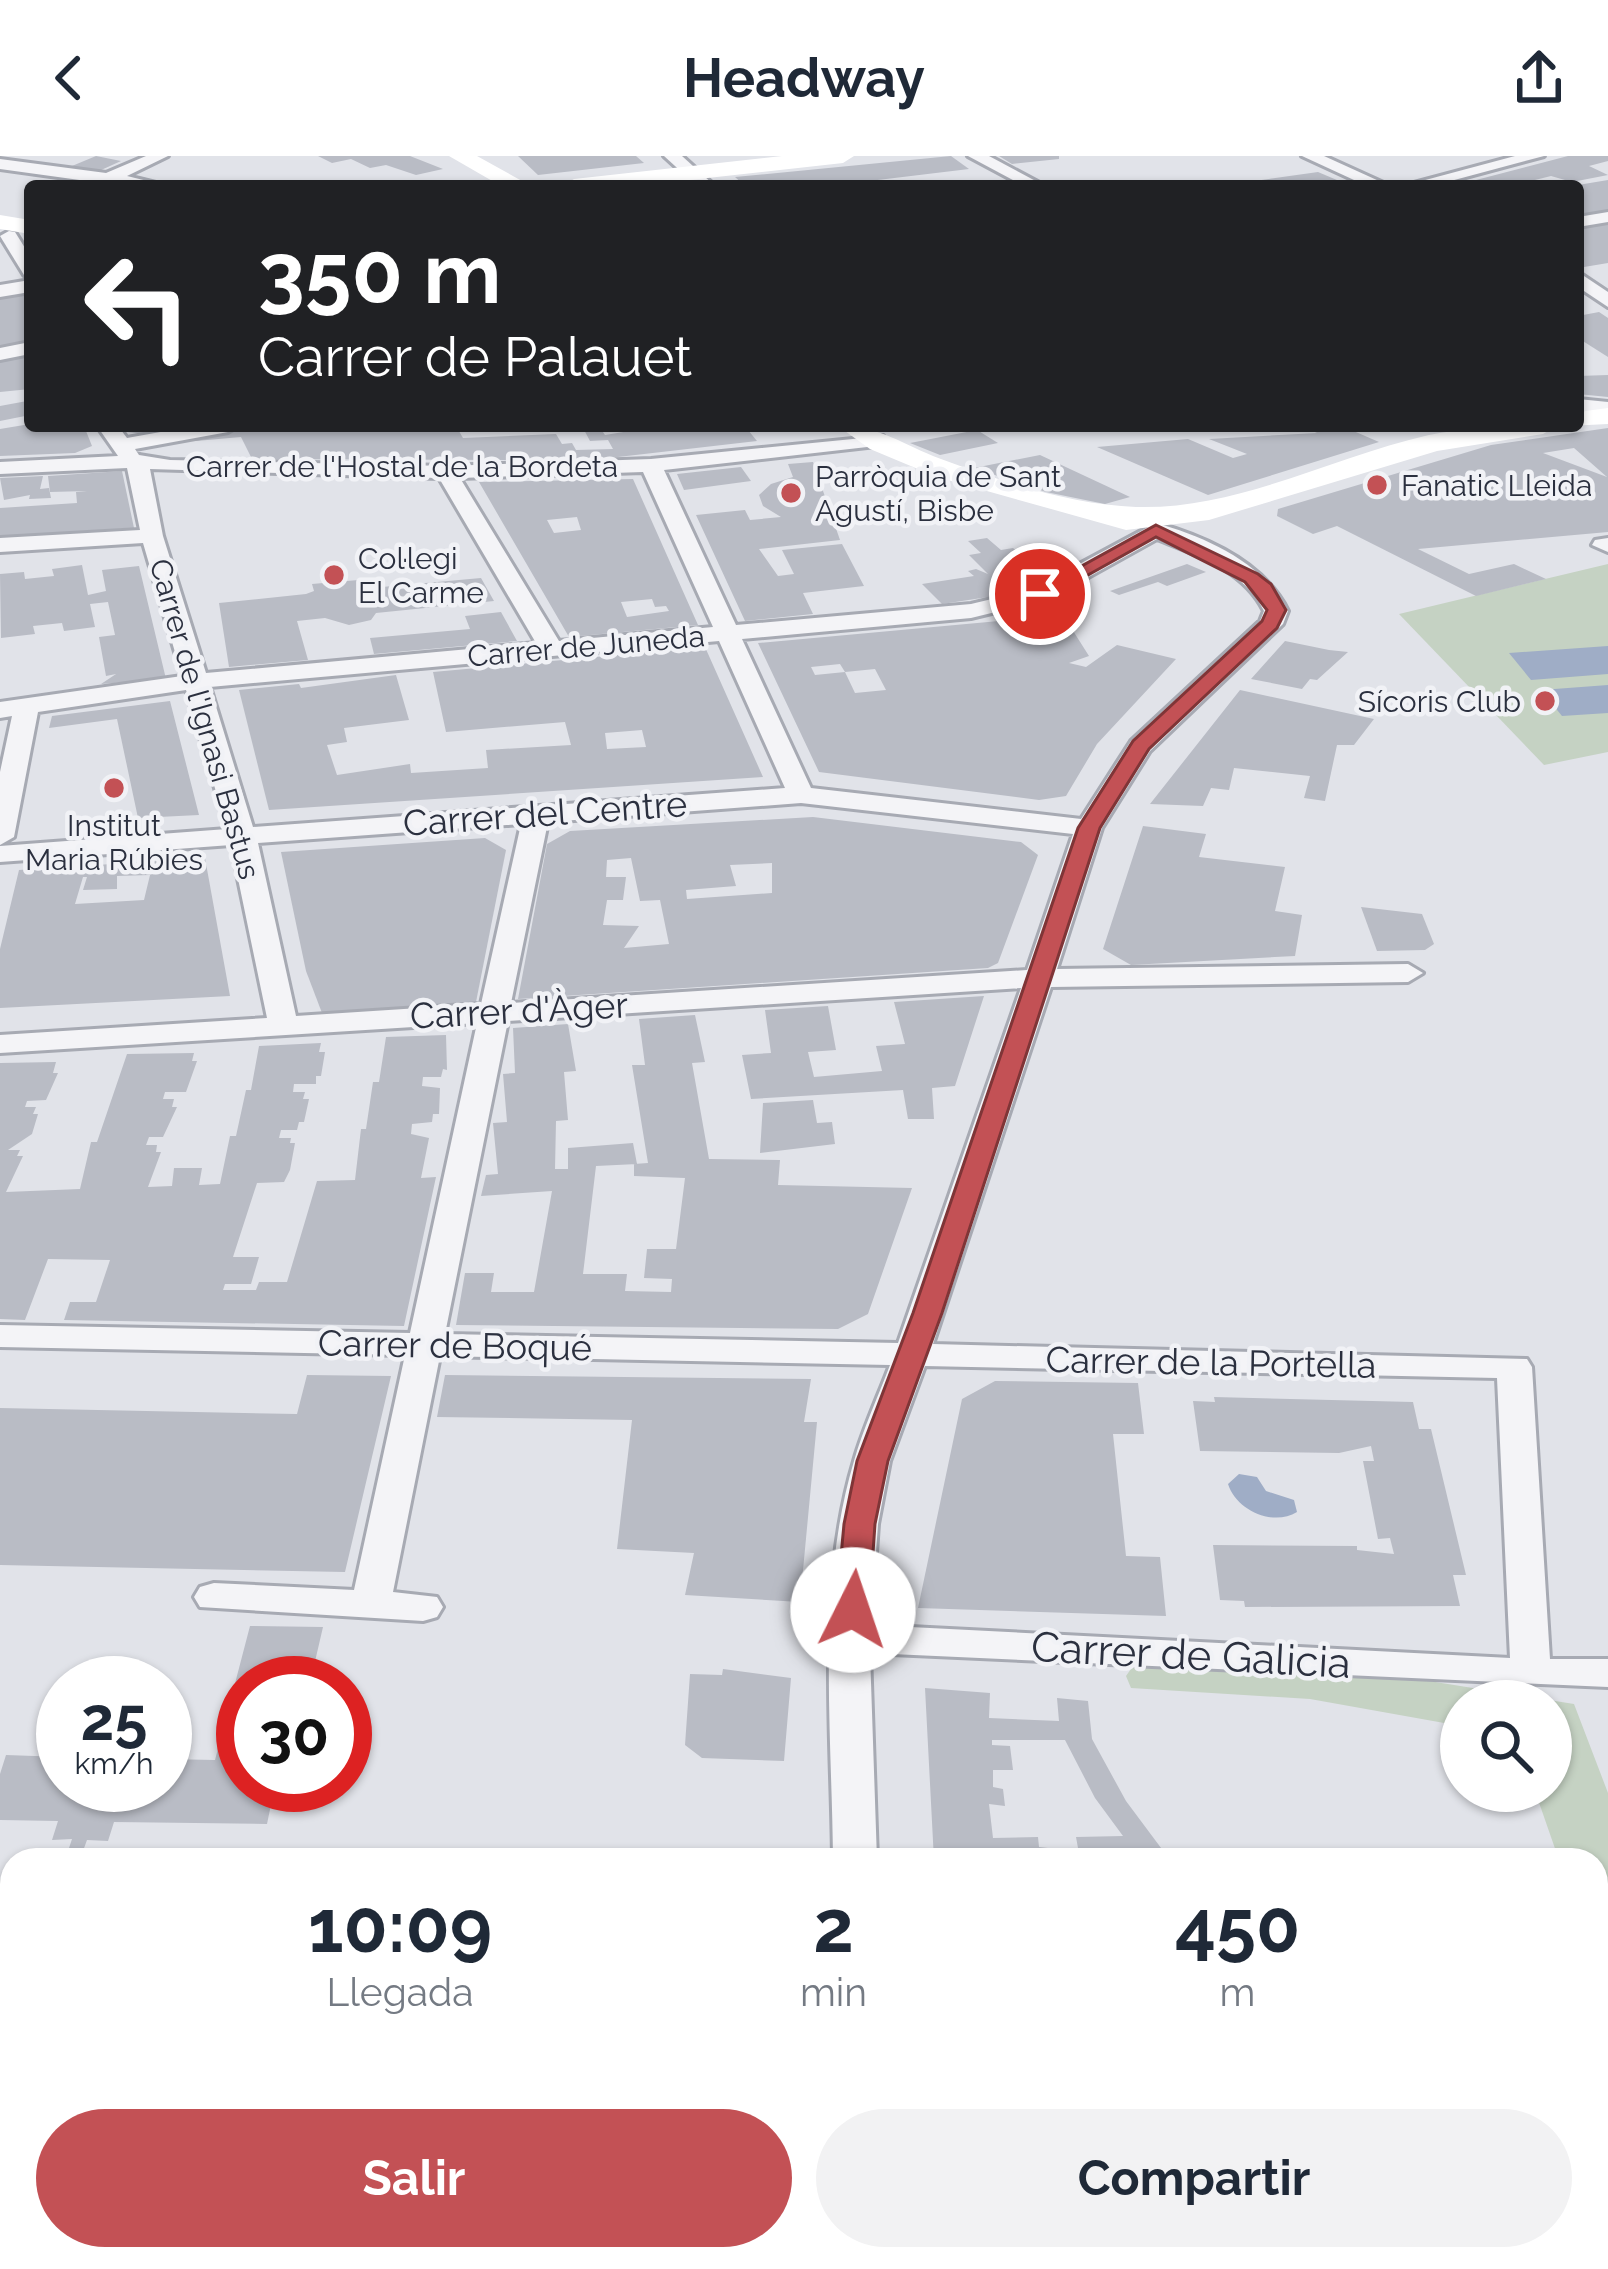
<!DOCTYPE html>
<html lang="es">
<meta charset="utf-8">
<style>
body{margin:0;font-family:Raleway,sans-serif;background:#f2f2f3;color:#1f2937;height:100vh;display:flex;flex-direction:column;font-size:45px;white-space:nowrap}
*{box-sizing:border-box;margin:0}
p{font-size:39px;color:#747a83}
.icon{flex:none;width:66px;height:66px;fill:none;stroke:currentColor;stroke-width:2;stroke-linecap:round;stroke-linejoin:round}
.map{position:relative;flex:1;overflow:hidden}
.drawer{position:absolute;left:0px;top:1692px;width:1608px;height:423px;display:flex;flex-direction:column;background:#fff;border-radius:36px 36px 0 0;box-shadow:0 3px 9px #0004}
.drawer>*{flex:none}
.top-card{position:absolute;left:24px;top:24px;width:1560px;height:252px;border-radius:12px;box-shadow:0 3px 9px #0004;background:#202124;color:#fff;overflow:hidden}
.buttons{position:absolute;left:1440px;top:1524px;display:grid;gap:24px}
.buttons a{display:grid;place-items:center;width:132px;height:132px;border-radius:50%;background:#fff;box-shadow:0 3px 9px #0004;font-size:60px}
.speed{position:absolute;left:36px;top:1500px;display:flex;gap:24px;font-size:60px;font-weight:700;text-align:center}
.speed>*{display:grid;place-content:center;width:156px;height:156px;border-radius:50%;background:#fff;box-shadow:0 3px 9px #0004;line-height:1}
.speed small{font-size:30px;font-weight:400}
.speed .limit{border:18px solid #d22;background:#fff;color:#111}
.pin{position:absolute;display:grid;place-items:center;width:102px;height:102px;color:#fff;margin:-51px;border:6px solid #fff;border-radius:50%;box-shadow:0 3px 12px #0007}
.me{position:absolute;width:132px;margin:-66px;rotate:4deg;stroke-linejoin:round;filter:drop-shadow(0 0 9px #0008)}
.turn{display:flex;align-items:center;gap:42px;height:252px;padding:0 36px;font-size:54px}
.turn .icon{width:156px;height:156px;stroke-width:2.5}
.turn b{display:block;font-size:84px;line-height:102px}
.eta{display:flex;justify-content:space-evenly;align-items:center;height:204px;text-align:center}
.eta b{font-size:72px;font-weight:700;line-height:84px}
.primary-button{display:flex;gap:24px;margin-top:auto;padding:24px 36px}
.primary-button a{flex:1;height:138px;border-radius:72px;background:#c35155;color:#fff;font-size:48px;font-weight:700;line-height:138px;text-align:center}
.primary-button a+a{background:#f2f2f3;color:#1f2937}
header{display:flex;justify-content:space-between;align-items:center;height:156px;padding:0 36px;background:#fff;font-size:54px;font-weight:700}
.map>svg:first-child{display:block}
.green{fill:#c5d2c3}
.water{fill:#9fadc6}
.building{fill:#b9bcc5;fill-rule:evenodd}
.lines{fill:none;stroke-linecap:round;stroke-linejoin:round}
.street-casing{stroke:#a7aab3;stroke-width:6}
.street{fill:#f4f4f7;fill-rule:evenodd}
.secondary{fill:#fff;fill-rule:evenodd}
.route{fill:#c35155;stroke:#7f3537;stroke-width:3}
.poi-dot{fill:#c35155;stroke:#f1f2f6;stroke-width:4.5}
.labels{text-anchor:middle;dominant-baseline:central;stroke-width:9;stroke-linejoin:round;paint-order:stroke}
.far-street-label{font-size:30px;fill:#2b303f;stroke:#f1f2f6}
.far-poi-label{font-size:30px;fill:#2b303f;stroke:#f1f2f6;text-anchor:start}
.street-label{font-size:36px;fill:#2b303f;stroke:#f1f2f6}
.near-street-label{font-size:42px;fill:#2b303f;stroke:#f1f2f6}
</style>
<header><svg class="icon" aria-label="back" viewBox="0 0 24 24"><path d="M15 5l-7 7 7 7"/></svg>Headway<svg class="icon" aria-label="share" viewBox="0 0 24 24"><path d="M12 15V3M7 8l5-5 5 5M5 13v7h14v-7"/></svg></header>
<div class="map">
<svg width="1608" height="2113" viewBox="0 0 1608 2113">
<rect width="100%" height="100%" fill="#e1e3e9"/>
<g class="green">
<polygon points="1608,408 1608,596 1544,609 1399,458"/>
<polygon points="1133,1510 1429,1525 1574,1548 1608,1637 1608,1839 1596,1806 1596,1704 1559,1704 1535,1635 1551,1635 1551,1545 1461,1545 1461,1570 1310,1543 1131,1532 1126,1520"/>
</g>
<g class="water">
<polygon points="1608,490 1608,518 1531,524 1509,497"/>
<polygon points="1608,529 1608,557 1562,560 1541,534"/>
<path d="M1239 1318 1257 1321 1266 1335 1294 1344 1297 1356C1273 1371 1236 1354 1228 1328Z"/>
</g>
<g class="building">
<polygon points="96,0 121,5 99,15 72,10"/>
<polygon points="318,0 410,0 443,13 416,19 386,9 370,12 351,3 332,7"/>
<polygon points="518,0 636,0 644,7 538,19"/>
<polygon points="951,0 969,13 828,30 745,30 735,21"/>
<polygon points="999,0 1059,0 1059,3 1012,8"/>
<polygon points="1568,0 1608,0 1608,5 1589,10 1608,19 1572,26 1551,20 1511,30 1453,30"/>
<polygon points="1318,16 1344,27 1241,30 1241,27"/>
<polygon points="1608,24 1608,56 1578,61 1578,29"/>
<polygon points="1608,68 1608,107 1578,112 1578,73"/>
<polygon points="24,139 30,145 30,186 0,191 0,143"/>
<polygon points="1599,156 1608,162 1608,201 1578,182 1578,160"/>
<polygon points="30,200 30,233 0,236 0,206"/>
<polygon points="1608,219 1608,241 1578,238 1578,220"/>
<polygon points="27,245 30,259 0,265 0,250"/>
<polygon points="30,268 84,270 92,290 75,297 0,300 0,273"/>
<polygon points="125,270 191,270 191,272 152,279 128,276"/>
<polygon points="256,270 381,270 384,275 456,270 463,282 556,278 562,288 572,287 576,294 613,293 608,284 590,285 582,270 599,270 605,279 660,270 757,273 748,274 757,285 618,301 525,304 252,303 241,281 196,285 196,281"/>
<polygon points="1302,270 1342,270 1379,286 1208,339 1097,291 1188,283 1233,302 1247,298 1209,283 1317,277"/>
<path d="M1608 272V376L1418 393 1469 418 1514 408 1546 423 1476 440 1337 370 1313 378 1277 360 1278 353 1491 289ZM1574 292 1607 321 1543 297Z"/>
<polygon points="977,274 998,287 940,299 910,287"/>
<polygon points="1040,299 1130,341 1105,348 1046,336 974,312"/>
<polygon points="813,306 840,384 759,393 778,420 794,418 782,394 842,388 864,430 803,437 813,458 745,465 696,359 745,354 750,364 781,361 763,350 759,339 771,328 793,321 788,308"/>
<polygon points="741,311 751,325 684,334 677,318"/>
<polygon points="122,315 134,372 0,380 0,352 77,347 76,336 87,335 50,336 48,320"/>
<polygon points="43,320 40,333 49,332 51,342 29,343 30,339 4,344 0,322"/>
<path d="M633 323 698 469 569 481 479 326ZM577 361 581 374 554 377 547 364ZM652 443 655 451 666 450 669 455 627 461 621 446Z"/>
<polygon points="987,382 1001,394 1013,392 1054,426 1022,436 942,448 922,428 974,420 968,415 976,413 988,418 969,399 981,397 968,385"/>
<polygon points="1187,408 1206,416 1167,430 1158,426 1119,439 1110,435"/>
<polygon points="82,409 88,439 106,435 102,414 139,410 166,523 101,528 116,518 106,520 99,481 115,479 108,446 90,448 95,471 64,475 62,467 33,470 35,478 1,482 0,418 24,416 25,423 54,420 52,413"/>
<polygon points="481,422 494,445 376,457 371,464 349,469 325,462 297,465 308,504 229,511 219,447 306,438 314,435 312,428 370,423 372,429 382,431"/>
<polygon points="501,456 517,485 374,498 370,482 470,473 465,460"/>
<path d="M1063 459 1089 500 1069 507 1086 511 1117 489 1176 503 1097 588 1066 640 1039 644 819 616 758 487ZM840 508 845 516 875 513 886 534 855 537 845 516 815 519 811 511Z"/>
<polygon points="1285,485 1329,494 1348,496 1317,524 1310,523 1302,533 1251,523"/>
<path d="M705 491 763 621 269 654 239 534 299 528 301 532 396 519 409 564 344 572 347 586 327 589 337 619 410 608 411 617 488 612 486 594 571 589 565 566 446 576 433 516ZM642 574 646 591 607 593 605 577Z"/>
<polygon points="1240,534 1374,563 1354,589 1337,589 1325,645 1304,642 1310,620 1234,612 1229,634 1211,632 1203,650 1150,648"/>
<polygon points="170,545 199,659 138,662 117,563 49,572 52,560"/>
<path d="M813 661 1021 686 1038 699 998 807 988 812 518 843 547 688 570 675ZM631 702 640 745 660 744 669 788 624 792 639 770 603 769 607 744H623L626 721H606L607 704ZM772 707V737L687 743 686 734 736 730 730 709Z"/>
<polygon points="1143,670 1206,678 1199,701 1285,711 1275,755 1302,759 1295,800 1131,809 1103,793"/>
<polygon points="485,682 506,694 476,846 322,857 306,815 281,696"/>
<path d="M205 702 230 840 0 852V793L19 714ZM150 719 144 744 75 748 83 721H87L83 734 117 733V720Z"/>
<polygon points="1361,751 1422,758 1434,788 1425,794 1377,795"/>
<polygon points="984,840 955,930 932,932 934,963 908,963 903,934 751,943 742,899 771,897 765,854 828,850 836,894 808,896 814,921 882,915 876,890 905,888 894,846"/>
<polygon points="695,859 705,906 692,907 709,1003 780,1004 778,1029 912,1032 868,1158 838,1173 456,1169 465,1117 494,1117 491,1136 534,1136 552,1035 481,1040 486,1019 498,1018 493,967 507,966 503,918 515,917 513,872 568,868 576,915 564,916 568,964 556,965 555,1013 568,1013 568,992 633,987 637,1008 596,1010 583,1118 627,1118 625,1135 671,1136 672,1123 644,1122 647,1093 676,1093 685,1022 634,1020 634,1008 648,1007 632,909 645,909 639,863"/>
<polygon points="446,879 447,914 443,913 441,921 423,921 422,930 440,932 439,958 433,958 432,966 412,968 411,978 429,982 421,1022 436,1021 404,1170 64,1164 70,1146 96,1146 110,1104 48,1103 25,1164 0,1163 0,907 56,906 53,917 58,917 46,944 27,945 25,951 36,951 33,958 38,958 32,978 8,994 20,994 17,1000 23,1000 6,1036 80,1033 91,986 97,986 127,898 194,897 192,905 197,905 186,936 165,936 163,943 174,943 172,951 177,951 163,981 149,981 146,989 157,989 156,996 161,996 148,1031 172,1030 174,1012 202,1012 199,1029 220,1028 230,980 236,980 246,934 251,934 259,890 321,887 319,896 325,896 321,920 316,920 316,928 294,928 293,936 305,936 303,943 309,943 304,966 299,966 297,974 281,974 279,982 291,982 290,987 295,987 290,1014 284,1026 257,1027 233,1101 259,1101 251,1128 225,1128 223,1134 256,1134 259,1126 287,1126 317,1025 355,1024 361,973 366,973 373,926 379,926 386,881"/>
<polygon points="813,944 817,967 832,966 835,988 760,997 763,947"/>
<polygon points="307,1219 391,1220 345,1416 0,1409 0,1252 297,1258"/>
<polygon points="445,1219 811,1223 804,1266 817,1266 800,1446 685,1439 694,1397 617,1393 632,1264 437,1261"/>
<polygon points="995,1225 1138,1227 1144,1278 1113,1278 1126,1400 1160,1401 1166,1460 918,1452 962,1243"/>
<polygon points="1214,1241 1413,1246 1419,1273 1431,1273 1466,1419 1453,1419 1460,1450 1245,1451 1244,1445 1220,1444 1213,1389 1357,1390 1357,1394 1394,1398 1390,1382 1378,1383 1363,1305 1374,1305 1371,1290 1339,1297 1200,1295 1193,1245 1215,1246"/>
<polygon points="250,1470 323,1471 310,1527 243,1527 243,1629 275,1629 267,1668 114,1666 108,1685 87,1684 83,1695 68,1695 72,1683 52,1684 58,1665 0,1664 0,1618 6,1599 63,1601 63,1629 165,1629 165,1603 215,1604"/>
<polygon points="723,1513 791,1522 784,1605 702,1602 685,1589 690,1518 722,1519"/>
<polygon points="925,1532 990,1537 989,1562 1059,1565 1057,1542 1088,1545 1092,1583 1126,1645 1170,1704 1139,1704 1131,1692 1078,1692 1076,1681 1123,1680 1095,1642 1065,1584 992,1584 992,1589 1010,1590 1013,1614 993,1614 993,1631 1003,1633 1005,1650 989,1648 993,1682 1038,1681 1039,1691 1048,1692 1050,1704 934,1704"/>
</g>
<g class="lines">
<defs>
<g id="street">
<polygon points="146,0 168,0 127,20 168,30 123,30 0,13 0,3 106,17"/>
<polygon points="664,0 682,0 715,30 697,30"/>
<polygon points="968,0 989,0 1045,30 1024,30"/>
<polygon points="1302,0 1324,0 1390,30 1367,30"/>
<polygon points="1515,0 1544,0 1432,30 1403,30"/>
<polygon points="1608,56 1608,66 1578,71 1578,61"/>
<polygon points="9,75 15,76 30,100 30,120 24,119 0,80"/>
<polygon points="1578,116 1608,136 1608,151 1578,131"/>
<polygon points="30,124 30,136 0,141 0,129"/>
<polygon points="30,186 30,198 0,204 0,192"/>
<polygon points="1578,243 1608,246 1608,258 1578,255"/>
<path d="M97 270H118L127 282 194 270H238L228 276 135 293 139 299 170 304 446 310 651 303 883 280V288L876 290 664 314 736 469 971 448 1033 433 1156 367C1206 381 1264 407 1288 455L1283 468 1150 595 1102 672 1057 813 1408 808 1423 817 1408 826 1051 831 933 1188 1527 1203 1532 1211 1550 1503H1608V1531L870 1497 877 1704H833C832 1574 816 1432 854 1305 863 1273 878 1241 890 1209L440 1200 393 1436 437 1441 443 1451 437 1461 423 1465 200 1451 194 1441 200 1431 214 1427 354 1434 405 1199 0 1191V1169L410 1177 477 867 0 897V879L267 862 231 689 0 706V690L227 673 186 534 38 556 14 681 0 689V616L12 560 0 562V546L182 520 143 387 0 396V382L140 374 127 312 0 318V306L118 300ZM150 313 439 322 536 487 206 517 163 380ZM643 316 713 471 559 485 460 322ZM1157 383C1197 399 1244 414 1264 455L1260 465 1131 585 1081 663 811 632 742 483 971 462 1049 443ZM719 485 785 632 253 671 210 531ZM801 647 1073 678 1027 814 511 847 548 666ZM521 668 481 848 296 860 258 687ZM1021 832 898 1187 445 1178 508 865ZM925 1210 1497 1222 1510 1502 871 1469 878 1368 890 1305Z"/>
<polygon points="1608,382 1608,396 1592,389 1595,384"/>
<rect x="839" y="2103" width="50" height="10"/>
</g>
</defs>
<use href="#street" class="street-casing"/>
<use href="#street" class="street"/>
<g class="secondary">
<polygon points="449,0 477,0 531,30 501,30"/>
<polygon points="782,0 854,0 843,7 636,30 562,30 574,23"/>
<polygon points="0,59 30,64 30,78 0,73"/>
<polygon points="1608,252 1608,268 1568,270 1578,270 1578,256"/>
<path d="M838 270C881 270 901 288 941 303 1001 325 1071 349 1136 351 1237 354 1332 301 1429 279 1472 270 1514 270 1557 270L1543 278 1437 295 1209 364 1126 374 937 321 870 293Z"/>
</g>
</g>
<polygon class="route" points="1156,369 1258,418 1271,428 1286,454 1277,472 1149,593 1100,672 942,1157 888,1305 875,1368 869,1454 864,1462 841,1462 836,1454 844,1368 857,1305 913,1157 1078,672 1133,585 1262,465 1267,454 1245,426 1156,381 1047,442 1031,438"/>
<g class="poi-dot">
<circle cx="1377" cy="329" r="12"/>
<circle cx="791" cy="337" r="12"/>
<circle cx="334" cy="419" r="12"/>
<circle cx="1545" cy="545" r="12"/>
<circle cx="114" cy="632" r="12"/>
</g>
<g class="labels">
<g class="far-street-label">
<text x="402" y="310">Carrer de l'Hostal de la Bordeta</text>
<text transform="translate(586 490) rotate(-5)">Carrer de Juneda</text>
<text transform="translate(205 563) rotate(74)">Carrer de l'Ignasi Bastus</text>
</g>
<g class="far-poi-label">
<text x="815" y="320">Parròquia de Sant<tspan x="815" dy="34">Agustí, Bisbe</tspan></text>
<text x="1401" y="329">Fanatic Lleida</text>
<text x="358" y="402">Col·legi<tspan x="358" dy="34">El Carme</tspan></text>
<text x="1521" y="545" text-anchor="end">Sícoris Club</text>
<text x="114" y="669" text-anchor="middle">Institut<tspan x="114" dy="34">Maria Rúbies</tspan></text>
</g>
<g class="street-label">
<text transform="translate(545 657) rotate(-4)">Carrer del Centre</text>
<text transform="translate(519 854) rotate(-3)">Carrer d'Àger</text>
<text transform="translate(455 1189) rotate(1)">Carrer de Boqué</text>
<text transform="translate(1211 1206) rotate(1)">Carrer de la Portella</text>
</g>
<g class="near-street-label">
<text transform="translate(1191 1499) rotate(3)">Carrer de Galicia</text>
</g>
</g>
</svg>
<div class="buttons">
<a><svg class="icon" aria-label="search" viewBox="0 0 24 24"><circle cx="10" cy="10" r="6"/><path d="M15 15l6 6"/></svg></a>
</div>
<div class="speed"><div>25<small>km/h</small></div><div class="limit">30</div></div>
<div class="pin" style="left:1040px;top:438px;background:#d93025"><svg class="icon" aria-label="arrive" viewBox="0 0 24 24"><path d="M6 21V4h12l-3 4 3 4H6"/></svg></div>
<svg class="me" style="left:853px;top:1454px" viewBox="-20 -20 40 40"><circle r="19" fill="#fff"/><path d="M0-13L10 11 0 6-10 11z" fill="#c35155"/></svg>
<div class="top-card">
<div class="turn"><svg class="icon" aria-label="left" viewBox="0 0 24 24"><path d="M17 20v-9H6M10 6l-5 5 5 5"/></svg><div><b>350 m</b>Carrer de Palauet</div></div>
</div>
<section class="drawer">
<div class="eta">
<div><b>10:09</b><p>Llegada</p></div>
<div><b>2</b><p>min</p></div>
<div><b>450</b><p>m</p></div>
</div>
<div class="primary-button"><a>Salir</a><a>Compartir</a></div>
</section>
</div>
